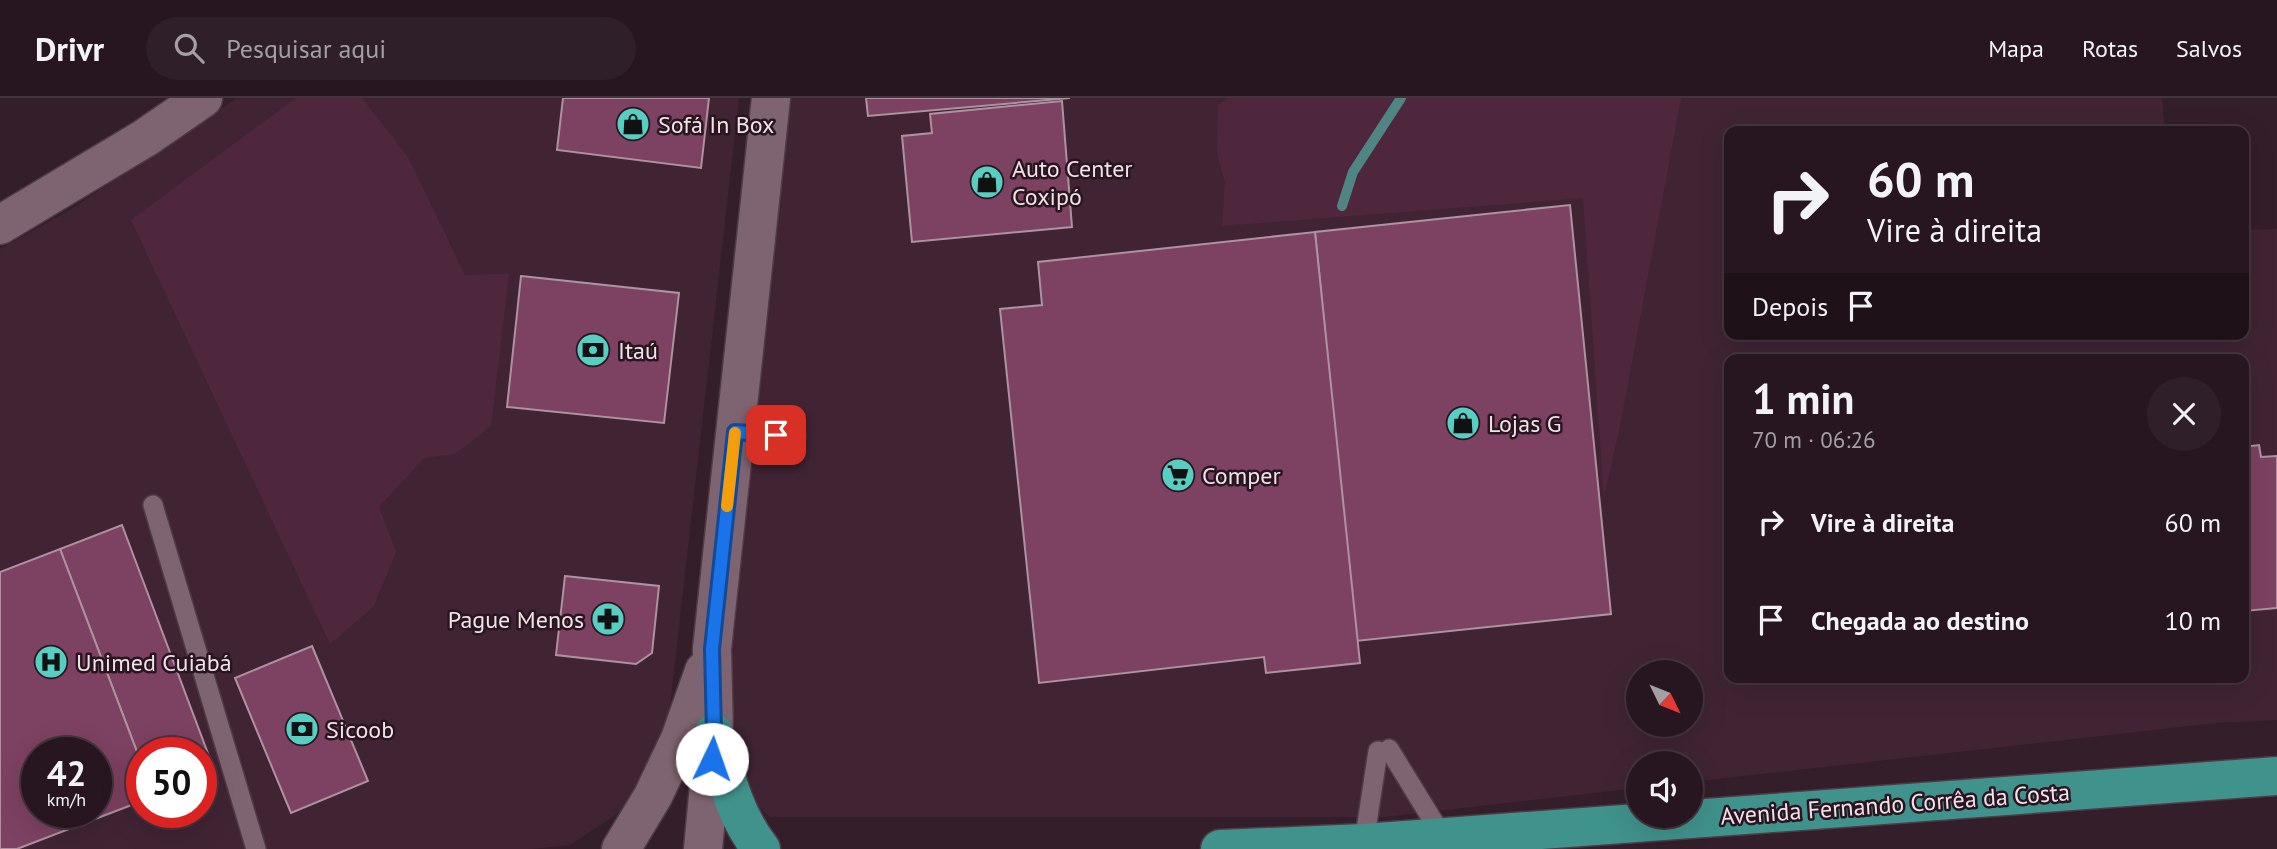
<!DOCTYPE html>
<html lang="pt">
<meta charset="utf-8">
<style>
body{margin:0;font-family:"PT Sans",sans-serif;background:#2f1f28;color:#f1f3f6;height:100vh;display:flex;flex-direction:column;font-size:26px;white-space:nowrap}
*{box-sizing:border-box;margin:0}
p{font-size:23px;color:#a49fa4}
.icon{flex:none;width:38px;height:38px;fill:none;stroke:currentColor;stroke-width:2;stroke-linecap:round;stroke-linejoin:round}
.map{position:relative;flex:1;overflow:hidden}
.side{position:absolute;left:1724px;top:256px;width:525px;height:329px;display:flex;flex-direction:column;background:#27161f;border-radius:14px;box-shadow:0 7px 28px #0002,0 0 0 2px #43353d}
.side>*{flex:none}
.banner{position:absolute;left:1724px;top:28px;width:525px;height:214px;border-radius:14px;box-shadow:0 7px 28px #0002,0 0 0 2px #43353d;background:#27161f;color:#f1f3f6;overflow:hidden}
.needle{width:46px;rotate:133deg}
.buttons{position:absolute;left:1626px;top:562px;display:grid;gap:14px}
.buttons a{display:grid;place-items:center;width:77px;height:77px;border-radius:50%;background:#27161f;box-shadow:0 7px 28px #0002,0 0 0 2px #43353d;font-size:35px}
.speed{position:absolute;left:21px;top:639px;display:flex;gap:14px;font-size:35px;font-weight:700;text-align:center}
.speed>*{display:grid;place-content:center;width:91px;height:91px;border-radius:50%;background:#27161f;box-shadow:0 7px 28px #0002,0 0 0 2px #43353d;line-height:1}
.speed small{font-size:18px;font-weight:400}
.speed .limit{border:10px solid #d22;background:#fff;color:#111}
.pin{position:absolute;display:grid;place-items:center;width:60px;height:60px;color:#fff;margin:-30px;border-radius:14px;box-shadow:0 4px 10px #0006}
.me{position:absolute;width:77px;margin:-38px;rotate:3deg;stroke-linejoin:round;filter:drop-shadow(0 0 5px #0008)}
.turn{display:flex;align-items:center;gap:24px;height:147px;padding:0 28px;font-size:32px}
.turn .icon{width:91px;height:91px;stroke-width:2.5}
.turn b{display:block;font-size:49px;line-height:60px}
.then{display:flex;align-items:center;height:66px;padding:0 28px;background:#0003;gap:14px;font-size:26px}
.round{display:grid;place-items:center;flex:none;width:74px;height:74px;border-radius:37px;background:#2f1f28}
.headline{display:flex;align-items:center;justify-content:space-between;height:119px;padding:0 28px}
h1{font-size:42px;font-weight:700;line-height:52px}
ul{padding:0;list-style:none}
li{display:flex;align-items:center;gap:21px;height:98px;padding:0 28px}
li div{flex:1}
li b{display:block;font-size:26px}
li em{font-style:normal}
header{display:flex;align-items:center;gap:42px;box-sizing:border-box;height:98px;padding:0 35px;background:#27161f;border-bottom:2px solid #43353d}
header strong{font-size:33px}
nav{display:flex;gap:38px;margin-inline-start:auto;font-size:24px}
.search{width:490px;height:63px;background:#2f1f28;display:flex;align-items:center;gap:18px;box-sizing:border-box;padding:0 24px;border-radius:38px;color:#a49fa4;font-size:26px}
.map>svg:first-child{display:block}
.built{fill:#402433;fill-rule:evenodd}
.green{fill:#4f273c}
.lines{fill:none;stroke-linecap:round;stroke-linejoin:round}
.stream{stroke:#4f8583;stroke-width:10}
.building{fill:#7d4161;stroke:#ae929f;stroke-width:2;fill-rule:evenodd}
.service-casing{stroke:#4e3b45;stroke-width:22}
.minor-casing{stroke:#4e3b45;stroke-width:41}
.secondary-casing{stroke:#4e3b45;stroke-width:41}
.trunk-casing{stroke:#4e3b45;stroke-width:41}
.service{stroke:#7e6470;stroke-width:19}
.minor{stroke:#7e6470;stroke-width:38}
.secondary{stroke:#7e6470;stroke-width:38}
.trunk{stroke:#40928c;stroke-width:38}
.route-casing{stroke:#114b97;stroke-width:18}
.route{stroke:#1a73e8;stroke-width:12}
.slow{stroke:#f59e0b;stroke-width:12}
.labels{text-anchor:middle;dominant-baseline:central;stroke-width:5;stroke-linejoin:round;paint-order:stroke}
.poi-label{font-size:24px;fill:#f1e1e8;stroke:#29151f;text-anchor:start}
.street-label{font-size:24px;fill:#f1e1e8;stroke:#29151f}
</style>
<header>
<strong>Drivr</strong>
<div class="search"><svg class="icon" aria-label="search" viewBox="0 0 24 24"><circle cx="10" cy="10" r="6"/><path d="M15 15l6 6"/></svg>Pesquisar aqui</div>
<nav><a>Mapa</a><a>Rotas</a><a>Salvos</a></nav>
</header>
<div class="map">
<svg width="2277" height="751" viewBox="0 0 2277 751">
<rect width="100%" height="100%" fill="#341e29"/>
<g class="built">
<path d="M237 0H739L668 626 649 669 624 711 570 747 532 751H0V151L70 112ZM37 654H96V714H37ZM142 654H201V714H142Z"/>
<path d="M791 0H2162L2165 33H1729V236H2244V132L2277 131V622L2216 625 1691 684 1690 665H1638V690L1385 719H770L741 693 730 578ZM1729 261H2244V579H1729ZM1638 574H1690V626H1638Z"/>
</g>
<g class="green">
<polygon points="296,0 362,0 408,59 465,177 509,176 491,328 455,356 424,360 379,409 396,454 374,508 330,546 131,122"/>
<polygon points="1228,0 1681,0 1620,328 1604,399 1583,100 1222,128 1225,84 1217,56 1218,7"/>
</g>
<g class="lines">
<polyline class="stream" points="1342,108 1353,74 1401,0"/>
</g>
<g class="building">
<polygon points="563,0 709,0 701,70 557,52"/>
<polygon points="866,0 1070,0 868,18"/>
<polygon points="1062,3 1072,129 912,144 902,38 932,35 930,16"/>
<polygon points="1570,107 1611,516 1356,543 1315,134"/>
<polygon points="1315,134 1360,565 1266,575 1264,559 1039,585 1000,211 1042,207 1038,164"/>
<polygon points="521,178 679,195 664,325 507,309"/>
<polygon points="2259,347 2261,359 2277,358 2277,510 2244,513 2244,349"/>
<polygon points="122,427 215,674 201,679 201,654 142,654 142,667 60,451"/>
<path d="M60 451 142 667V703L17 751H0V474ZM37 654H96V714H37Z"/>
<polygon points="565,478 659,488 652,555 636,566 556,557"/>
<polygon points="312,548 368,683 291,715 235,580"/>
</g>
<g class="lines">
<defs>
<g id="service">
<polyline points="735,333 796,338"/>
<polyline points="153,407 256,751"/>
<polyline points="1389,651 1443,739"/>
<polyline points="1364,745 1378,653"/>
</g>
<polyline id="minor" points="0,127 145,40 203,0"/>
<g id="secondary">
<polyline points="621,751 653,698 680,641 704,573"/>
<polyline points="703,751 714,635 712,551 771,0"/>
</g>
<g id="trunk">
<path d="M714 635C725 676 734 717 761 751"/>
<polyline points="1220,751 1364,745 2277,678"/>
</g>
</defs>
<use href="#service" class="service-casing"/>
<use href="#minor" class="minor-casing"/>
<use href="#secondary" class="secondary-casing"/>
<use href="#trunk" class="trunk-casing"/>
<use href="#service" class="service"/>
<use href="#minor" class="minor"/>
<use href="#secondary" class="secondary"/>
<use href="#trunk" class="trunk"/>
</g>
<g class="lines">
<defs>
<polyline id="route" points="712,661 714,635 712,551 735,334 776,337"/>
</defs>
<use href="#route" class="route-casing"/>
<use href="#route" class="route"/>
<polyline class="slow" points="727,408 735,335"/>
</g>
<defs>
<symbol id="shop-disc" viewBox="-11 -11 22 22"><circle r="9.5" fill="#57cec2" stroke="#29151f"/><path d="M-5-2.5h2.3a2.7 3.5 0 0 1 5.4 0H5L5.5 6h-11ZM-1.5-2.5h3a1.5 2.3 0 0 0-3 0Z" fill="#111"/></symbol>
<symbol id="bank-disc" viewBox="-11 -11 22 22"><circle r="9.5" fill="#57cec2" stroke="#29151f"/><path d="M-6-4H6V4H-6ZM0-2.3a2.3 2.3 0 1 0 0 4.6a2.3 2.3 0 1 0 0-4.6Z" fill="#111"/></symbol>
<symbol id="supermarket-disc" viewBox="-11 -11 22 22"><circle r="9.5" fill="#57cec2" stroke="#29151f"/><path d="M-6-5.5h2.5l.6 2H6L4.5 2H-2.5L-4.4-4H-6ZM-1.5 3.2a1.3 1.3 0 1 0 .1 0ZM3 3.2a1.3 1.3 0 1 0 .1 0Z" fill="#111"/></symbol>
<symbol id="pharmacy-disc" viewBox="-11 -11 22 22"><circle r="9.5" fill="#57cec2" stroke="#29151f"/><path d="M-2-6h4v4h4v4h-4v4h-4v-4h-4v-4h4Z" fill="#111"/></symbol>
<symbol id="hospital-disc" viewBox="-11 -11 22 22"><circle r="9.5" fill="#57cec2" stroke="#29151f"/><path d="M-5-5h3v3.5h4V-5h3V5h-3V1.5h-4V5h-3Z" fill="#111"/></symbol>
</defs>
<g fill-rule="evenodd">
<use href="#shop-disc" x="614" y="7" width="38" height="38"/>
<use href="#shop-disc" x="968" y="65" width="38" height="38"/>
<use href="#bank-disc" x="574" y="233" width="38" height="38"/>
<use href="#shop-disc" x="1444" y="306" width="38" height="38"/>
<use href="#supermarket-disc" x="1159" y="358" width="38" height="38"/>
<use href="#pharmacy-disc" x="589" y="502" width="38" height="38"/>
<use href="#hospital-disc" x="32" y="545" width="38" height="38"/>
<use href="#bank-disc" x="283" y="612" width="38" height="38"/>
</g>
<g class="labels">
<g class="poi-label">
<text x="658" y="26">Sofá In Box</text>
<text x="1012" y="70">Auto Center<tspan x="1012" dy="28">Coxipó</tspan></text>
<text x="618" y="252">Itaú</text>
<text x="1488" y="325">Lojas G</text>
<text x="1202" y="377">Comper</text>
<text x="584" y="521" text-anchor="end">Pague Menos</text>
<text x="76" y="564">Unimed Cuiabá</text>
<text x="326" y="631">Sicoob</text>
</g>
<g class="street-label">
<text transform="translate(1895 706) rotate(-4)">Avenida Fernando Corrêa da Costa</text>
</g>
</g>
</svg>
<div class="buttons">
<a><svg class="needle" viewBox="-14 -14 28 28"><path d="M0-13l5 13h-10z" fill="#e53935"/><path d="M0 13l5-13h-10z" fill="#a49fa4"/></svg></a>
<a><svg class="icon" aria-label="sound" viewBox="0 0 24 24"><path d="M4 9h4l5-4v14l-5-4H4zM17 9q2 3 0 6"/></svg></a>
</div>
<div class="speed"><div>42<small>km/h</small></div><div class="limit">50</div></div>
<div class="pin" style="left:776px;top:337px;background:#d93025"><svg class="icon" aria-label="arrive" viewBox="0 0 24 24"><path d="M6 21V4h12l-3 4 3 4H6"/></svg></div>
<svg class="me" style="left:712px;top:661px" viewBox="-20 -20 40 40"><circle r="19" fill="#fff"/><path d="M0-13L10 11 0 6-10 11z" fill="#1a73e8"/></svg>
<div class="banner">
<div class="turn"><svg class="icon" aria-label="right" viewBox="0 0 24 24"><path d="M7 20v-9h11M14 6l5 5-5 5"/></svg><div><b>60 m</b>Vire à direita</div></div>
<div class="then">Depois<svg class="icon" aria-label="arrive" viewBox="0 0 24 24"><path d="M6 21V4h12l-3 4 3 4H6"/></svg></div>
</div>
<section class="side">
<div class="headline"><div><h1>1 min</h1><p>70 m · 06:26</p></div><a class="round"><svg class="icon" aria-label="close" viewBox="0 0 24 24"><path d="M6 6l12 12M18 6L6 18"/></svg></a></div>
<ul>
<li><svg class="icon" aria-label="right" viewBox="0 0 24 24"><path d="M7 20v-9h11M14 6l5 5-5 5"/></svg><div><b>Vire à direita</b></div><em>60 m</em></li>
<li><svg class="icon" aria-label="arrive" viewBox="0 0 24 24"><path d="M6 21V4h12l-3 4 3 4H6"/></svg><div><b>Chegada ao destino</b></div><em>10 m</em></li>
</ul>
</section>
</div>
